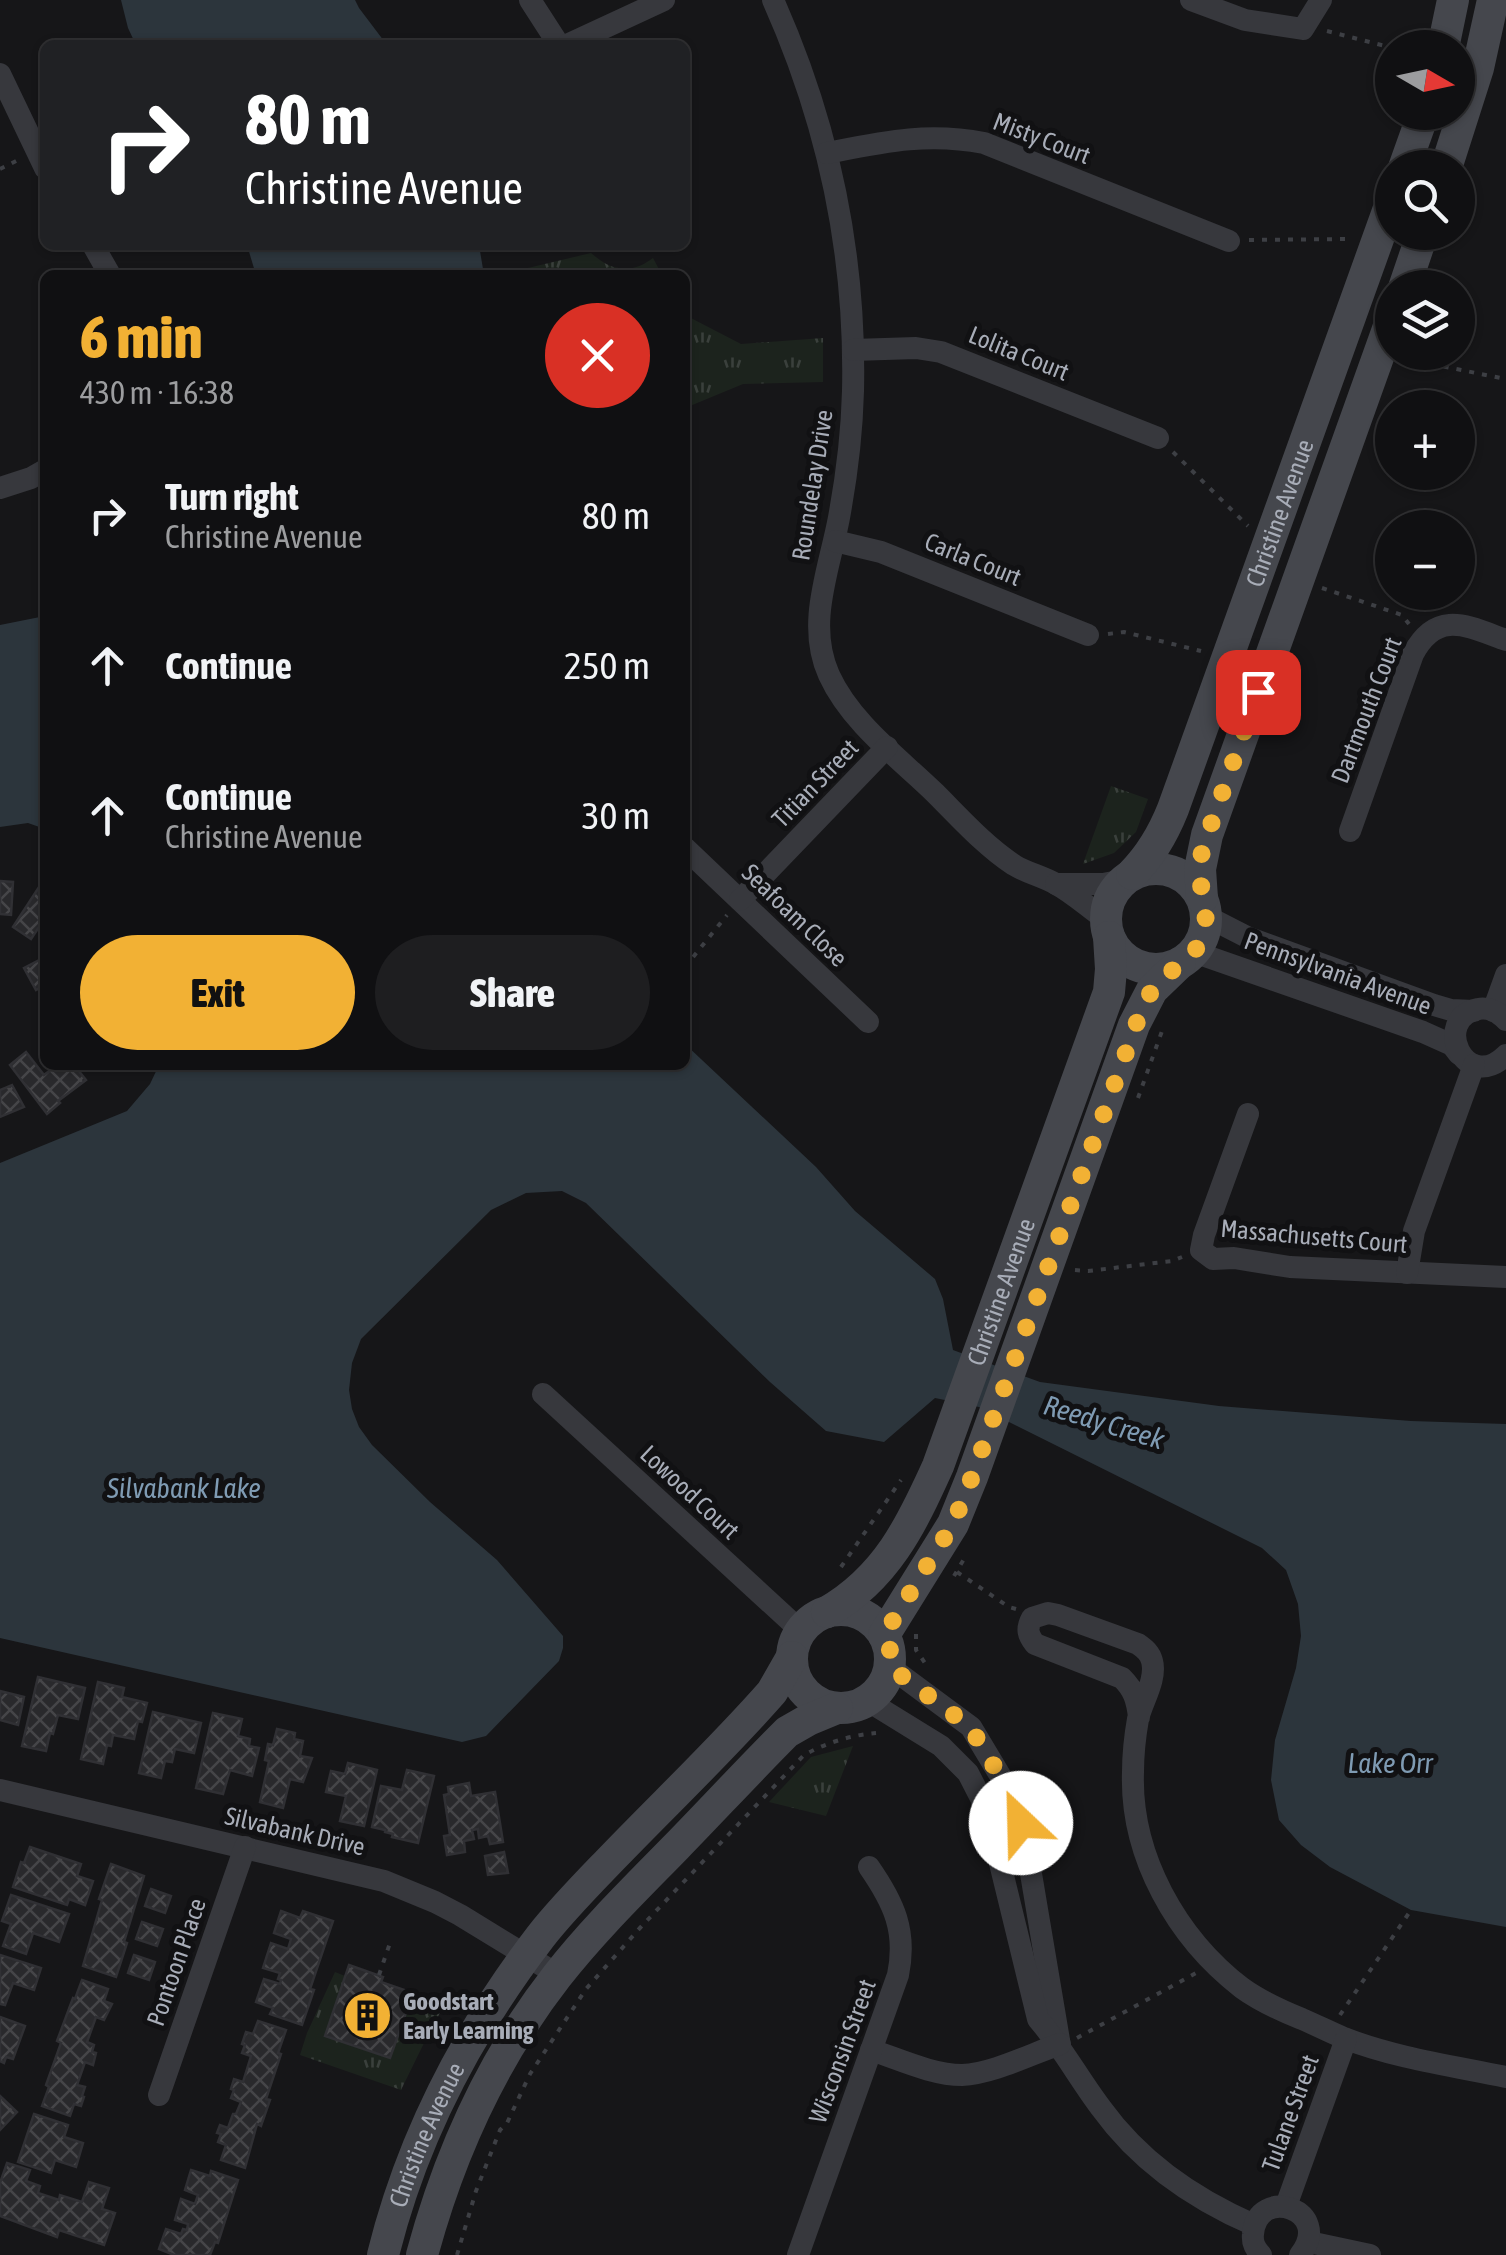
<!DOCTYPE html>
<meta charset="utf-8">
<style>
body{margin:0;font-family:"Asap Condensed",sans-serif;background:#1e1e20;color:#f1f3f6;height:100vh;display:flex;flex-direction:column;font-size:38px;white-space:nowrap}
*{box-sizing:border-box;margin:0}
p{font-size:32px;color:#9c9d9f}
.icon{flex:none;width:55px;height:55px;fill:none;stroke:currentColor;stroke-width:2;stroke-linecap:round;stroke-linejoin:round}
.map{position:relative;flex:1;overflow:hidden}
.drawer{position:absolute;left:40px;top:270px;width:650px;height:800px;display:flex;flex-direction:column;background:#101012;border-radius:15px;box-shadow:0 2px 8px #0004,0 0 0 2px #303032}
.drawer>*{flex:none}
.banner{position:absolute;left:40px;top:40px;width:650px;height:210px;border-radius:15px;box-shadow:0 2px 8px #0004,0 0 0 2px #303032;background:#202124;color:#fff;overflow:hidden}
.needle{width:65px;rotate:99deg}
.controls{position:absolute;left:1375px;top:30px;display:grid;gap:20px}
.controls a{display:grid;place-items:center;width:100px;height:100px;border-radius:50%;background:#101012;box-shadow:0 2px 8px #0004,0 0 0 2px #303032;font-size:50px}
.pin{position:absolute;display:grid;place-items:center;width:85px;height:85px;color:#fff;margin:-42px;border-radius:20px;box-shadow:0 5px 15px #0006}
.me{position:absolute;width:110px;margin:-55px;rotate:336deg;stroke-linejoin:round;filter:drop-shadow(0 0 8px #0008)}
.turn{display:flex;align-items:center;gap:35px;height:210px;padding:0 40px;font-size:45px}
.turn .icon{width:130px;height:130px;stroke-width:2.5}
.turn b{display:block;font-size:70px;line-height:85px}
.round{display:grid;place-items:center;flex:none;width:105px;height:105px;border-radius:52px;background:#1e1e20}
.headline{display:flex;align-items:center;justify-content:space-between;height:170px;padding:0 40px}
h1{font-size:60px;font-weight:800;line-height:75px;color:#f2b134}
.primary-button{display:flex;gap:20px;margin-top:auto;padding:20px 40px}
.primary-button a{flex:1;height:115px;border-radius:60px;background:#f2b134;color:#111;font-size:40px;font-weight:800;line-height:115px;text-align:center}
.primary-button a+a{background:#1e1e20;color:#f1f3f6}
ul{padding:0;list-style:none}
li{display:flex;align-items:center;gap:30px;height:150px;padding:0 40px}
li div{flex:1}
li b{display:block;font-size:38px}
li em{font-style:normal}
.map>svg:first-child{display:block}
.park{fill:url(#park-tufts)}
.water{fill:#2c353c}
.building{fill:url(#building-cross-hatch);stroke:#303034;stroke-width:2.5}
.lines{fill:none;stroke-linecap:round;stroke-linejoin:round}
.path{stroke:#3d3f44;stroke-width:4;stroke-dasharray:5 8;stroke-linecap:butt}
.minor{stroke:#37383d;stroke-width:22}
.secondary{stroke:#45474d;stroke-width:32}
.route{stroke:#f2b134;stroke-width:18;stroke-dasharray:0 32.4}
.labels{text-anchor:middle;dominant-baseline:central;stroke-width:10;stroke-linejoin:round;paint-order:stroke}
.street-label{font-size:25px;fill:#a8adb8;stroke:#111113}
.poi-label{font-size:25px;font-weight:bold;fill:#a8adb8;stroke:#111113;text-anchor:start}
.water-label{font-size:28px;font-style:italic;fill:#7f9bb3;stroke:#111113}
</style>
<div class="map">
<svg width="1506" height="2255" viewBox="0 0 1506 2255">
<defs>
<pattern id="park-tufts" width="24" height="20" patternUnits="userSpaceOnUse" patternTransform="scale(2.5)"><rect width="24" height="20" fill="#1c231d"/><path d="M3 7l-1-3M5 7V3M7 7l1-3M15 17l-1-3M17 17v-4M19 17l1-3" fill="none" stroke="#3a403c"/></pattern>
<pattern id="building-cross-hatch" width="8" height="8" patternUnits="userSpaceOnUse" patternTransform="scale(2.5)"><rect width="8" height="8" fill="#29292c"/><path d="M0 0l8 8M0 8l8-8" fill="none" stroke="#454548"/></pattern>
</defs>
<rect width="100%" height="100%" fill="#161618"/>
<g class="park">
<path d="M591 253C611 271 631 275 653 258L662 275H498Z"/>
<polygon points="685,315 741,344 823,338 823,382 743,384 685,408"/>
<polygon points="1111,786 1148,799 1136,832 1114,853 1083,864"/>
<polygon points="853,1746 826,1816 769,1802 811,1757"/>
<polygon points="335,1972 345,1976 325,2036 390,2058 412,1995 441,2010 434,2026 426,2024 421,2041 424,2043 401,2090 300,2055 307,2033"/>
</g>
<g class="water">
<polygon points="121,0 355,0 359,8 387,45 136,45 128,28"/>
<polygon points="247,245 479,245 484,275 256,275"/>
<polygon points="45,616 45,829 28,823 0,827 0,625"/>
<polygon points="685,1044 816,1167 855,1211 935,1279 943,1299 953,1350 1040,1382 1219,1406 1411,1421 1506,1424 1506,1927 1411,1910 1330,1867 1301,1845 1279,1820 1271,1780 1275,1740 1296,1668 1301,1636 1298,1604 1286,1570 1262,1548 979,1407 935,1398 884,1442 826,1431 770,1382 586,1203 562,1191 526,1193 491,1210 361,1339 352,1363 349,1390 352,1409 359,1427 372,1445 430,1502 497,1560 563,1636 563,1648 559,1661 486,1736 462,1742 0,1638 0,1163 127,1111 150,1084 159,1065 685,1065"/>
</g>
<g class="building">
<polygon points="45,878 45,927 41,924 31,939 13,927"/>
<polygon points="0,881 13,882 11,915 0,914"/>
<polygon points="45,957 45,985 36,990 24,968"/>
<polygon points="26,1052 44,1075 57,1065 74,1065 86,1080 58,1101 60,1103 47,1114 10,1065"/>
<polygon points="12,1085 24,1107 0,1117 0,1090"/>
<polygon points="38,1677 85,1688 78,1719 58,1715 53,1734 50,1733 46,1751 22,1746"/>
<polygon points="98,1682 124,1688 122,1697 147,1703 142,1722 138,1721 134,1739 113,1735 111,1746 107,1745 103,1764 81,1759"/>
<polygon points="0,1691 24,1697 18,1725 0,1720"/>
<polygon points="153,1712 201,1723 194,1753 175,1749 172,1762 165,1761 161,1778 139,1773"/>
<polygon points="213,1713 242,1719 238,1736 250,1739 249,1746 259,1748 252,1776 230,1770 223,1794 196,1788"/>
<polygon points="277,1729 295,1733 294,1739 303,1741 300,1756 312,1758 303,1782 290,1779 283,1808 260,1802 269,1761 265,1760 268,1744 273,1745"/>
<polygon points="348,1763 377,1770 364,1826 340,1821 346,1796 326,1792 331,1771 345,1774"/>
<polygon points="407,1770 434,1776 418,1843 392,1837 393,1834 385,1832 385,1830 372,1827 381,1786 402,1790"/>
<polygon points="469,1783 471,1796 495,1792 503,1842 490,1844 488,1836 479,1838 478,1829 472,1830 474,1839 464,1841 465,1852 447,1855 444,1836 450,1835 444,1795 449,1794 448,1787"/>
<polygon points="30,1847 81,1864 77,1876 93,1881 85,1905 69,1899 67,1905 13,1887 21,1862 24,1863"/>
<polygon points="504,1852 508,1873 488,1875 485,1856"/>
<polygon points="111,1864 144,1876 124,1942 127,1943 116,1977 83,1966 102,1900 99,1899"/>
<polygon points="151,1889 171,1896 165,1913 145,1906"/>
<polygon points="11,1895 69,1914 59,1942 33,1933 26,1954 3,1946 11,1924 2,1921"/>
<polygon points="281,1911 300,1918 303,1911 333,1921 310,1989 314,1990 302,2025 270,2014 273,2008 256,2002 264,1979 280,1984 281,1980 278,1979 280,1973 263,1968 271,1943 288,1949 291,1939 274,1933"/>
<polygon points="142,1922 163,1929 157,1946 136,1939"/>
<polygon points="0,1955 41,1968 34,1990 13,1983 5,2005 0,2004"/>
<polygon points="134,1955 155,1962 149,1980 128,1973"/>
<polygon points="349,1965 383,1977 381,1982 413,1993 390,2058 325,2036"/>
<polygon points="82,1980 108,1989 104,2001 112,2004 104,2020 96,2017 87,2042 94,2045 92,2052 96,2053 93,2065 85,2062 77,2085 85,2087 82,2096 84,2097 81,2106 74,2104 70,2116 42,2106 49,2087 46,2085 61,2043 57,2041 73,1998 75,1999"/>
<polygon points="0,2017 25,2026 13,2059 6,2057 4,2063 0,2061"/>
<polygon points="258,2021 286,2030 278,2053 281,2054 266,2099 270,2100 261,2126 257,2124 245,2168 221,2160 226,2145 218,2142 221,2134 217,2133 220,2125 228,2128 233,2114 236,2114 241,2102 231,2098 234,2090 231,2089 234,2079 243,2082 251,2056 242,2053 245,2045 242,2044 246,2032 253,2034"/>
<polygon points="0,2096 17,2112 0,2130"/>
<polygon points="34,2114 68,2125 64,2137 83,2143 76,2167 55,2160 51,2173 18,2162"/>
<polygon points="7,2163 30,2170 26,2181 40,2186 38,2193 59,2200 60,2195 82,2202 89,2182 109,2188 102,2209 115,2213 104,2245 59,2230 57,2237 0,2216 0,2183"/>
<polygon points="191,2170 210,2176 211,2171 238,2180 218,2243 215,2242 210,2255 174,2255 159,2249 166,2229 181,2234 183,2229 187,2230 188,2224 175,2220 181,2199 195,2204 198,2195 185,2190"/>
</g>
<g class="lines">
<g class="path">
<polyline points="1327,31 1393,48"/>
<polyline points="0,169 18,160"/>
<polyline points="1249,240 1349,239"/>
<polyline points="1406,357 1416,361 1506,379"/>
<polyline points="1173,452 1248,526"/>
<polyline points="1322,588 1402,615 1409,624"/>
<polyline points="1108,634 1124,632 1201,651"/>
<polyline points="685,967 727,915"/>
<polyline points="1138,1098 1162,1031"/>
<polyline points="1075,1270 1088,1271 1172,1261 1182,1257"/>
<polyline points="841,1567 901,1480"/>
<polyline points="957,1572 1009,1607 1016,1609"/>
<polyline points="954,1576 964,1559"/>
<polyline points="916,1634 916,1650 927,1666"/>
<polyline points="379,1975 390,1943"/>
<polyline points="1340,2015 1411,1910"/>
<polyline points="1077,2038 1196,1973"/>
<path d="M457 2255 476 2191 500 2130 507 2123 530 2074 586 1989 639 1929 803 1756C824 1743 852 1735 876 1733"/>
</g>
<g class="minor">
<polyline points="530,0 559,45"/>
<path d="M773 0C828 123 856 256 853 391 852 431 847 473 840 512 831 566 805 622 829 675 851 723 899 758 935 793 960 818 985 846 1014 865 1027 873 1042 876 1056 884 1073 893 1089 908 1105 919"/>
<polyline points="1191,0 1245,20 1303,29 1321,0"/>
<polyline points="567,45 664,0"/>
<polyline points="0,74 45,168"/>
<path d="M827 153C883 142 927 132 984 143L1229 241"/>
<polyline points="93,245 110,275"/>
<polyline points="853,350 916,348 941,352 1158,438"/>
<polyline points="0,488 31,478 45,470"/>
<polyline points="835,541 881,552 1088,635"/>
<path d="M1350 831 1413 654C1437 609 1467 626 1506 640"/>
<polyline points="685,848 868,1022"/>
<polyline points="1056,884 1103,884 1124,880"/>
<polyline points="740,900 887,747"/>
<polyline points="1206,916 1247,937 1434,1005 1451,1010 1474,1011"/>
<polyline points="1194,952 1423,1032 1452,1045 1459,1054"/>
<polyline points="1493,1011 1506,975"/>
<path d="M1506 1020C1498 1012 1490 1007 1478 1009 1431 1019 1465 1095 1506 1055"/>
<polyline points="1248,1114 1204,1235 1201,1250 1213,1259 1234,1258 1290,1267 1506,1277"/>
<polyline points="1407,1273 1414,1231 1474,1065"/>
<polyline points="543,1394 801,1631"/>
<polyline points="890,1667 971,1727 1016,1802 1026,1844 1059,2040"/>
<path d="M868 1701 941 1746 968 1773 987 1810 1038 2019C1062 2047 1079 2079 1101 2108 1140 2162 1194 2199 1254 2225"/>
<path d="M1139 1717C1137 1700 1134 1690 1122 1678L1035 1644C1028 1635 1026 1629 1032 1618L1048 1613 1058 1615 1138 1644C1145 1649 1150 1653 1152 1661 1157 1679 1142 1702 1138 1719 1135 1736 1133 1755 1133 1772 1130 1856 1177 1938 1242 1988 1260 2001 1282 2011 1302 2019 1316 2025 1330 2032 1344 2038 1395 2058 1453 2066 1506 2077"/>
<polyline points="0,1790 384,1881 435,1902 460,1915 558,1975"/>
<path d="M871 2050C899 2059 932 2075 962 2075 992 2074 1031 2054 1060 2044"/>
<polyline points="159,2095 245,1847"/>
<polyline points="1286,2206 1346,2039"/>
<polyline points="1309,2242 1370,2255"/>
<path d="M798 2255 898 1975C907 1931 894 1903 869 1867"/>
<path d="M1261 2255C1255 2248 1252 2243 1253 2234 1257 2184 1335 2210 1300 2255"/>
</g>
<g class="secondary">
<polyline points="1443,48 1453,0"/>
<polyline points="1404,168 1424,112"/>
<polyline points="1446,168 1478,68 1493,0"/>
<polyline points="1404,288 1423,232"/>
<circle cx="1156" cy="919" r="50"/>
<path id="s1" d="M1132 874C1151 855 1163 834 1173 809L1392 200"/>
<polyline points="1202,898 1200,869 1207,835 1392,318"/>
<circle cx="841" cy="1659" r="49"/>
<path id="s2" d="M827 1612C886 1578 911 1526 938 1466L1109 992 1111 969 1109 937"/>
<polyline points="884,1635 953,1524 972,1477 1134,1025 1152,990 1180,963"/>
<path id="s3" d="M383 2255C412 2138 468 2031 541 1936 563 1908 589 1882 613 1857 666 1802 722 1749 772 1692L792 1657"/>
<path d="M422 2255C449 2155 493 2058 557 1976 593 1930 635 1889 676 1847 713 1809 749 1770 787 1732L808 1720 837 1708"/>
</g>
</g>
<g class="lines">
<polyline class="route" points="1021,1823 1016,1802 970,1727 890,1667 890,1650 884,1635 953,1524 972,1477 1145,1000 1161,980 1194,952 1201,941 1206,916 1202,898 1200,869 1202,850 1258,692"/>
</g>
<defs>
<symbol id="building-disc" viewBox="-11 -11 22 22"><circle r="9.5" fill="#f2b134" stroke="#111113"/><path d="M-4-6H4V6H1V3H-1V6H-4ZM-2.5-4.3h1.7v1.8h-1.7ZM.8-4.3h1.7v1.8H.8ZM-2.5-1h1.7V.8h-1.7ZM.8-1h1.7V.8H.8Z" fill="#111"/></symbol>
</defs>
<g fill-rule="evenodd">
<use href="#building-disc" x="340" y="1988" width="55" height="55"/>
</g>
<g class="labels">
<g class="street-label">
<text transform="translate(1042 138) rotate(21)">Misty Court</text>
<text transform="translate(1019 353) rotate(22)">Lolita Court</text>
<text transform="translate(812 485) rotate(-81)">Roundelay Drive</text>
<text stroke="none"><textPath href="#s1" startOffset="392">Christine Avenue</textPath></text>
<text transform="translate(973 559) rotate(22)">Carla Court</text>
<text transform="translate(1366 710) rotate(-69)">Dartmouth Court</text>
<text transform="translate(815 783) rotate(-46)">Titian Street</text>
<text transform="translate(795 915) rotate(44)">Seafoam Close</text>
<text transform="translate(1338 973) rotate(20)">Pennsylvania Avenue</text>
<text transform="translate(1314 1236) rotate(5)">Massachusetts Court</text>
<text stroke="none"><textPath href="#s2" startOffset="372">Christine Avenue</textPath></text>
<text transform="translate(690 1492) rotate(43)">Lowood Court</text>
<text transform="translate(295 1831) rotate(13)">Silvabank Drive</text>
<text transform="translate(176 1962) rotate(-71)">Pontoon Place</text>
<text transform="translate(842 2051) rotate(-70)">Wisconsin Street</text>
<text transform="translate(1290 2113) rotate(-70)">Tulane Street</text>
<text stroke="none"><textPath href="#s3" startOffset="128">Christine Avenue</textPath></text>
</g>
<g class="poi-label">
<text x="403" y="2001">Goodstart<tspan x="403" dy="29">Early Learning</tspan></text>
</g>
<g class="water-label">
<text transform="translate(1104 1422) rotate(17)">Reedy Creek</text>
<text x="184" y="1488">Silvabank Lake</text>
<text x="1390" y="1763">Lake Orr</text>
</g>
</g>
</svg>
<div class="controls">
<a><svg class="needle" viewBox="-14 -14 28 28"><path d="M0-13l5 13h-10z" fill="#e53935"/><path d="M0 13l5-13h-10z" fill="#9c9d9f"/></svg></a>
<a><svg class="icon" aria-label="search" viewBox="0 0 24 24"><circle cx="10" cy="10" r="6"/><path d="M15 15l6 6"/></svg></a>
<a><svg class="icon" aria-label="layers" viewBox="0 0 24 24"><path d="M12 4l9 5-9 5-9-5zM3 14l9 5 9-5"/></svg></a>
<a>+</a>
<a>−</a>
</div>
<div class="pin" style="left:1258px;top:692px;background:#d93025"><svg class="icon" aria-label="arrive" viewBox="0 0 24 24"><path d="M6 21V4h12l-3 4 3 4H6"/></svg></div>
<svg class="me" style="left:1021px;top:1823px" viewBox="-20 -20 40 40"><circle r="19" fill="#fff"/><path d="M0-13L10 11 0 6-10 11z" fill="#f2b134"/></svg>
<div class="banner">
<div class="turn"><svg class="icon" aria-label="right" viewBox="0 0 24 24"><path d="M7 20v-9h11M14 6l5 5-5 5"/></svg><div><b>80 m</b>Christine Avenue</div></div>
</div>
<section class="drawer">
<div class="headline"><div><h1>6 min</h1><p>430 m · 16:38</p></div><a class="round" style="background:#d93025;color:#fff"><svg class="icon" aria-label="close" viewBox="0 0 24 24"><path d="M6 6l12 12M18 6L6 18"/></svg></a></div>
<ul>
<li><svg class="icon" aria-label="right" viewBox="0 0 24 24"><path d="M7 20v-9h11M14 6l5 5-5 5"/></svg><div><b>Turn right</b><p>Christine Avenue</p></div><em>80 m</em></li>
<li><svg class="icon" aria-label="ahead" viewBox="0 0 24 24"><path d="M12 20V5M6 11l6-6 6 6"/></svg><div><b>Continue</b></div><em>250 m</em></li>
<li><svg class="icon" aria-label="ahead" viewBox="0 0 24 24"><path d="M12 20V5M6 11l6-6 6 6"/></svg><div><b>Continue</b><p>Christine Avenue</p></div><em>30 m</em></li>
</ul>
<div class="primary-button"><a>Exit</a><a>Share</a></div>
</section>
</div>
